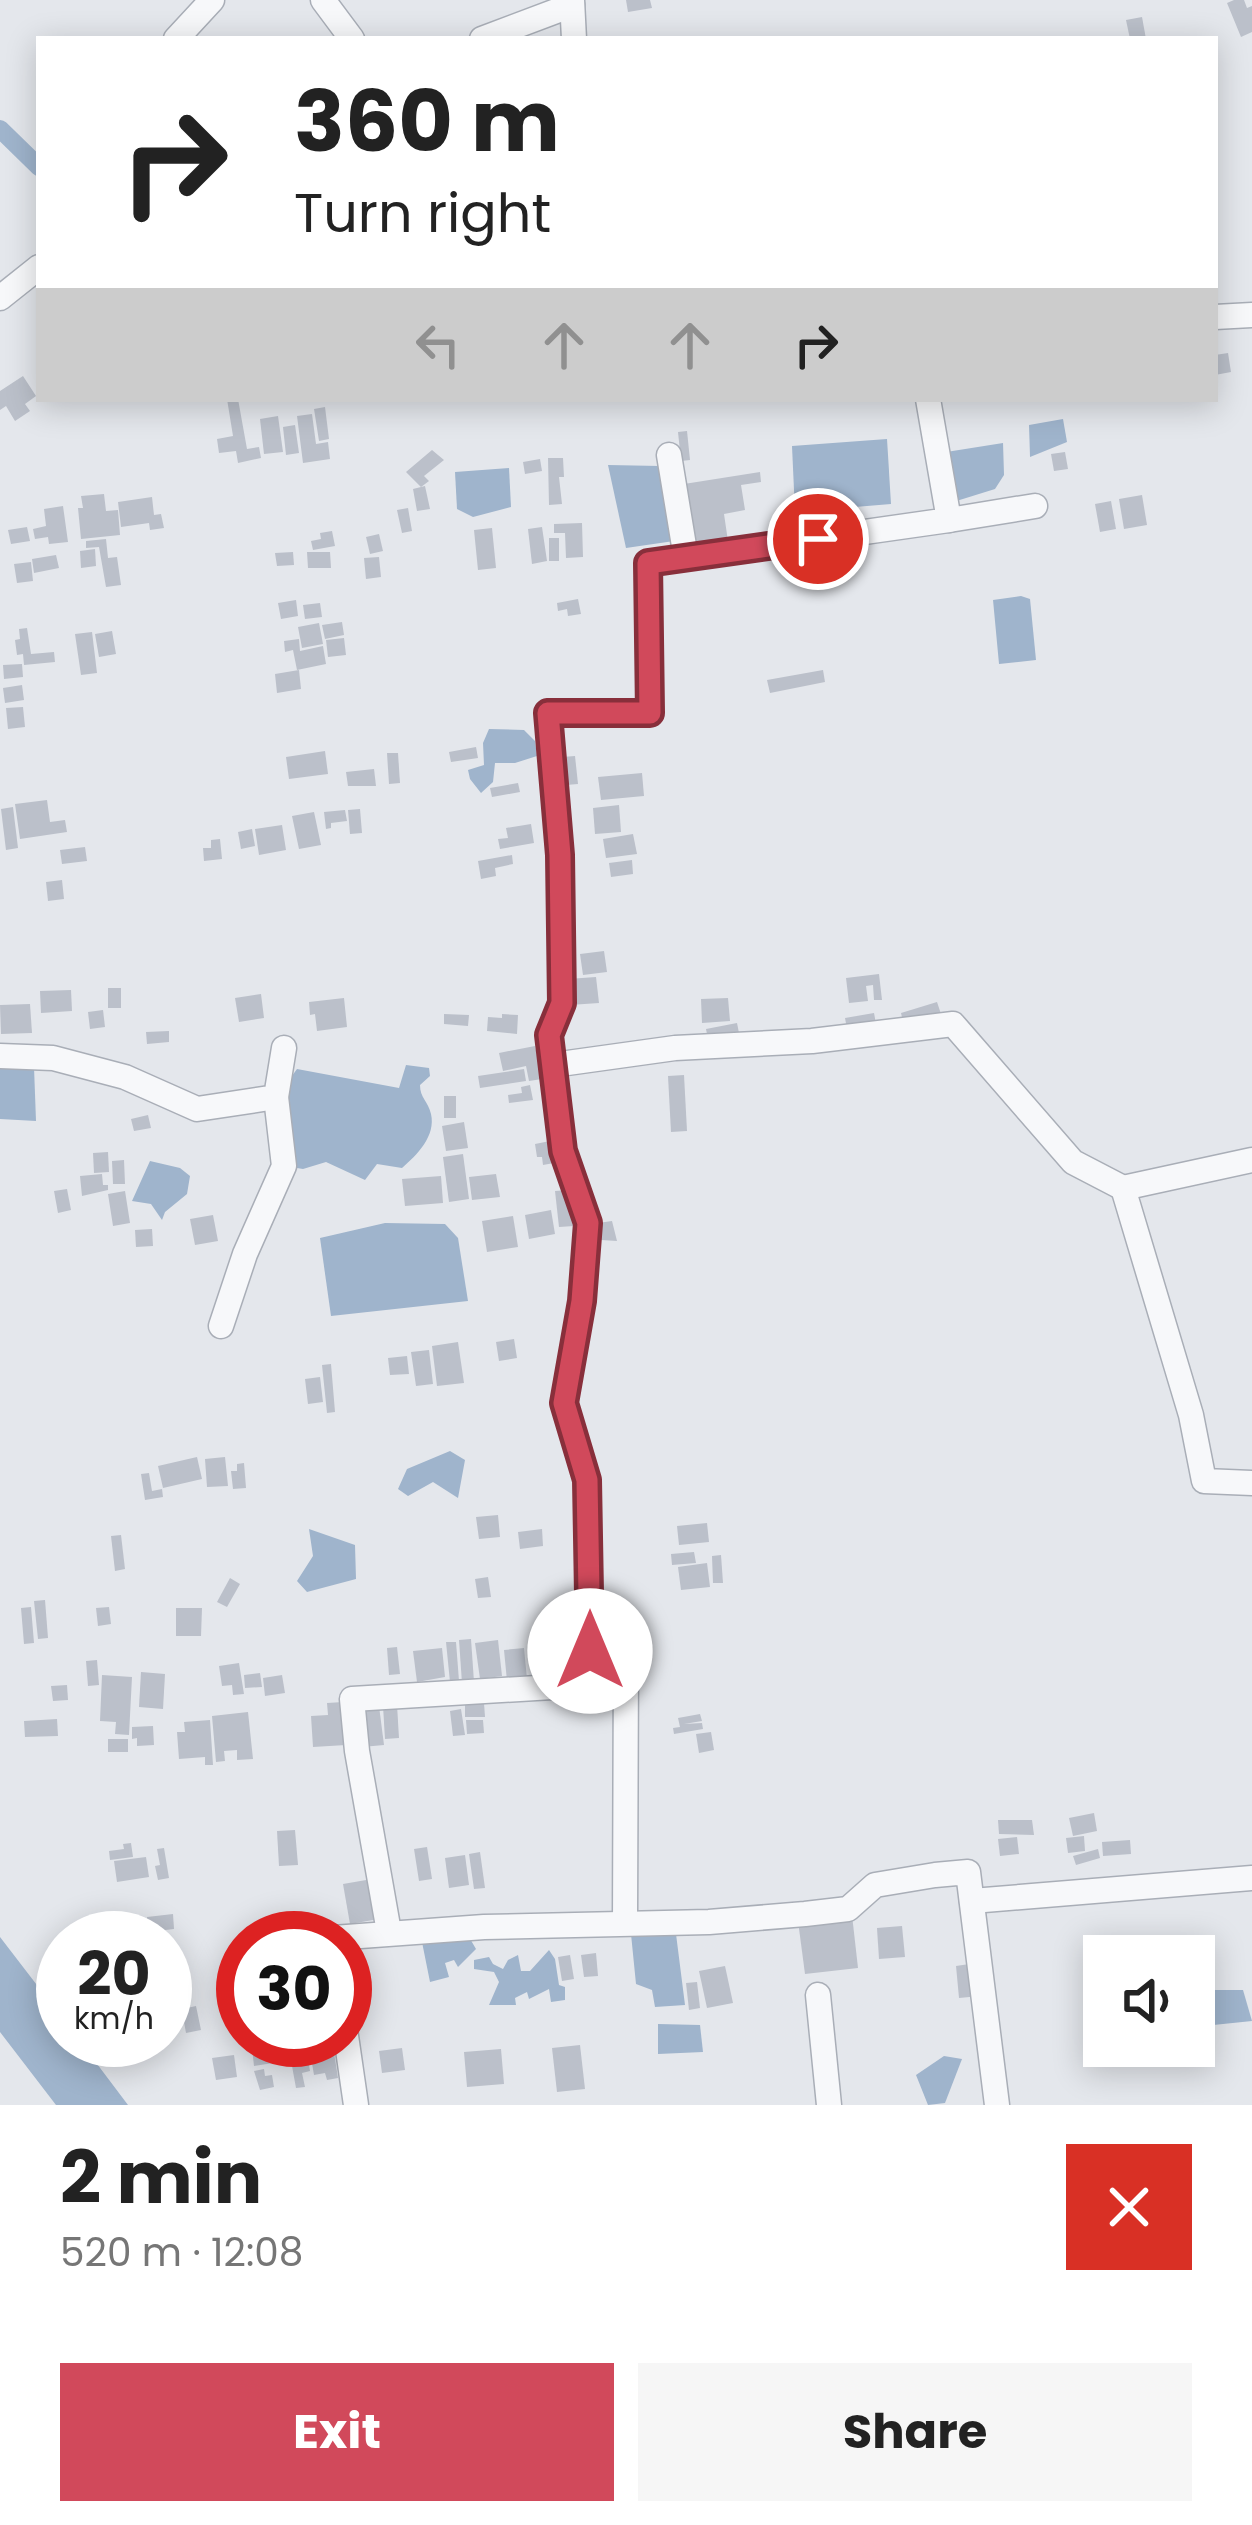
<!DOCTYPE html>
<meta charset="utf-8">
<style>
body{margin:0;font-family:Poppins,sans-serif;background:#f6f6f6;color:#222;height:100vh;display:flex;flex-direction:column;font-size:45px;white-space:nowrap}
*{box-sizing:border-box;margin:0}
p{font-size:39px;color:#767676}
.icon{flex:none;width:66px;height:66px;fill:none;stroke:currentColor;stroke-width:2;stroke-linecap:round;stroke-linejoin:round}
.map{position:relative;height:2105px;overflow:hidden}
.sheet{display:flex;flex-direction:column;background:#fff;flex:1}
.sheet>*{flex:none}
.banner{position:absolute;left:36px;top:36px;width:1182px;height:366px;border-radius:0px;box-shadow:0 6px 30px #0003;background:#fff;color:#222;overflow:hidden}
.buttons{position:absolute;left:1083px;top:1935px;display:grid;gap:24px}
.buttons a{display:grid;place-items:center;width:132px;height:132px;border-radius:0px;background:#fff;box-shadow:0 6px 30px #0003;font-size:60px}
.speed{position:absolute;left:36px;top:1911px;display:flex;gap:24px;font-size:60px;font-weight:700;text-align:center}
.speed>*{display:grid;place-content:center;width:156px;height:156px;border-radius:50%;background:#fff;box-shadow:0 6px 30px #0003;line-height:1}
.speed small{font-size:30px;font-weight:400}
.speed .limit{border:18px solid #d22;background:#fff;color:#111}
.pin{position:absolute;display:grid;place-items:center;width:102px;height:102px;color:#fff;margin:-51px;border:6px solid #fff;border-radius:50%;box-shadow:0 3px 12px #0007}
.me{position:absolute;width:132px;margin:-66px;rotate:0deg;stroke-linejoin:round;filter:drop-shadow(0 0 9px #0008)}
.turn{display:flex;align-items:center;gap:42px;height:252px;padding:0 60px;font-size:54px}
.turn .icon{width:156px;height:156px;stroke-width:2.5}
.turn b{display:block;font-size:84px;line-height:102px}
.lanes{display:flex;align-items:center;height:114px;padding:0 60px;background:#0003;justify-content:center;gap:60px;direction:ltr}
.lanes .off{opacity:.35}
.round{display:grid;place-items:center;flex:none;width:126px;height:126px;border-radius:0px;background:#f6f6f6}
.headline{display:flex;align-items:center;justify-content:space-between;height:204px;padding:0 60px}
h1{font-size:72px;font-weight:700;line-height:90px}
.cta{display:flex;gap:24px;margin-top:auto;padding:24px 60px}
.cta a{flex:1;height:138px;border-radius:0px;background:#d1495b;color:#fff;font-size:48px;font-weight:700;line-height:138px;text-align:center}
.cta a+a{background:#f6f6f6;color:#222}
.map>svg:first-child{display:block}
.water{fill:#9fb4cc}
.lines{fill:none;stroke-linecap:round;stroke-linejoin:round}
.canal{stroke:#9fb4cc;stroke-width:18}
.building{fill:#bbc0ca}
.minor-casing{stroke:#a9aeb7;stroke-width:27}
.minor{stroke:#f7f8fa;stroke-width:24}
.route-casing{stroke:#882f3b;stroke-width:30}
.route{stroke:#d1495b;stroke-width:21}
</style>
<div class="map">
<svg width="1252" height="2105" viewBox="0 0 1252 2105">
<rect width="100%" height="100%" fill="#e4e7ec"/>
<g class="water">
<polygon points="1063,419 1067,442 1030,457 1029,425"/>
<polygon points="887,439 891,504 795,512 792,446"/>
<polygon points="1003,443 1004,475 995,489 950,503 940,453"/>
<polygon points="608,465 660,466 674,541 626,548"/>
<polygon points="509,468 511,507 473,517 457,509 455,472"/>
<polygon points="1021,596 1030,599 1036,660 999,664 993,600"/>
<polygon points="489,729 524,730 535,741 537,756 515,763 495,763 493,782 481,793 470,779 468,770 484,765 483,743"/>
<polygon points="0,1061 34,1067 36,1121 0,1119"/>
<path d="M406 1065 429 1068 430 1076 420 1085C420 1098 428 1101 431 1114 436 1136 417 1155 402 1168L377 1164 365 1180 326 1162 303 1169 291 1167 284 1087 297 1069 399 1088Z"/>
<polygon points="150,1161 180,1168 190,1176 187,1194 165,1212 162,1220 151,1204 132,1201"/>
<polygon points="385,1223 445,1224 458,1238 468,1301 331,1316 320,1238"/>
<polygon points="450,1451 465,1460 458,1498 433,1482 408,1496 398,1489 407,1469"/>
<polygon points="309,1529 355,1545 356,1579 307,1592 297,1581 313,1556"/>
<polygon points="631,1934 676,1934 685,2005 655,2007 652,1990 636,1984"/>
<polygon points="0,1937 63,2019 63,2040 79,2040 128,2105 56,2105 0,2032"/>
<polygon points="469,1937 476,1949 458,1967 454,1960 445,1963 449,1977 430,1982 422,1942"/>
<polygon points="549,1950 555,1959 559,1985 565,1987 565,2000 551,2002 549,1989 529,1999 527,1992 515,1998 516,2005 489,2005 499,1982 494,1972 474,1969 474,1960 489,1957 493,1964 503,1969 508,1960 518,1955 521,1971 530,1971"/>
<polygon points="1194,1990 1243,1990 1252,2021 1194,2027"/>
<polygon points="658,2024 700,2025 703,2052 658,2054"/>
<polygon points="944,2056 962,2059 945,2103 928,2105 916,2075"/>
</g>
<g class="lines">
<polyline class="canal" points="0,129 39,167"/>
</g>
<g class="building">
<polygon points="626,0 650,0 652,8 628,12"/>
<polygon points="1234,0 1244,0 1247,8 1252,6 1252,32 1241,37 1227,3"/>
<polygon points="1142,17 1146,39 1130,39 1126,20"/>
<polygon points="1228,353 1231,372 1215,375 1215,355"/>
<polygon points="23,376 36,396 25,404 30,411 15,421 6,406 0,410 0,391"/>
<polygon points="227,399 238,399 247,449 259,447 261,458 238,463 236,451 219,453 217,439 233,436"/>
<polygon points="325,407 329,439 319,441 314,409"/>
<polygon points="312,414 316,444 328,442 330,459 303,463 297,416"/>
<polygon points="278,416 283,452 264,454 260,419"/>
<polygon points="295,425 299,453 286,455 283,427"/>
<polygon points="687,431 690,460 681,461 678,432"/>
<polygon points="432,450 444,460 424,476 429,481 421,487 406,472"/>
<polygon points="1065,452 1068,469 1054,471 1051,454"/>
<polygon points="548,458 563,458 564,477 559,477 562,504 549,505"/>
<polygon points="540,459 542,471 525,474 523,462"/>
<polygon points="760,472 761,482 741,485 745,510 724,514 729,548 695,553 684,484"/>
<polygon points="425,486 430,509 417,511 413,489"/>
<polygon points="104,494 106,511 118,510 120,535 81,539 78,508 83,508 81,496"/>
<polygon points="1142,495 1147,525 1124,529 1119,499"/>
<polygon points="152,497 154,515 161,514 164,528 150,530 149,523 121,527 118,502"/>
<polygon points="1111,501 1116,529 1100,532 1095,504"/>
<polygon points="63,506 68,542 49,544 48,537 35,539 33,529 46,526 44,509"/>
<polygon points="408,508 412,531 402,533 397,510"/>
<polygon points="582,523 583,557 566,558 565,533 554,533 554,524"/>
<polygon points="27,527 30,541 11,544 8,530"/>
<polygon points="542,527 547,561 532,564 528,529"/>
<polygon points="492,528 496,568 478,570 474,530"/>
<polygon points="332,531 335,546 313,550 311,541 321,539 320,533"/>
<polygon points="379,534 383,551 370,554 366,537"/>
<rect x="549" y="538" width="10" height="23"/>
<polygon points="106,539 108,558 117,557 121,585 106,587 99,547 86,548 86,541"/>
<polygon points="95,549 96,566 81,568 80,551"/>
<polygon points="293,552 294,565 277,566 275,553"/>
<polygon points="307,552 330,552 331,568 308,568"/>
<polygon points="56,555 59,568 34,573 32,559"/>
<polygon points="379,557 381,577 366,579 364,558"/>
<polygon points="31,562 33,581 17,583 14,564"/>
<polygon points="578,599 581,614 568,616 567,609 558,611 557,603"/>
<polygon points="296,600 298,616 281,619 278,603"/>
<polygon points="320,603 322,617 305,619 303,605"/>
<polygon points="342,622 344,635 325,639 322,625"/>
<polygon points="319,623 323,644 302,648 298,627"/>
<polygon points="27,628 31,654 54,652 55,662 24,665 23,654 17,655 15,640 20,639 19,629"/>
<polygon points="112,631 116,654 99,657 95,634"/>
<polygon points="92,632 97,673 81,675 75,634"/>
<polygon points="344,638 346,655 328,657 326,640"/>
<polygon points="299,639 300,651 323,646 326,664 297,670 293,650 285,652 284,641"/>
<polygon points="22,664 23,677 4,679 3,665"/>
<polygon points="299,670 301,689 277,693 275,674"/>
<polygon points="823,670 825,682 770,693 767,680"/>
<polygon points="22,685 24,700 5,703 3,688"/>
<polygon points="23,707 25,727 8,729 6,708"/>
<polygon points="476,747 478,758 451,762 449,752"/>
<polygon points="325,751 328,774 289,779 286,757"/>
<polygon points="387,753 398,753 400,783 389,784"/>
<polygon points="575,756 578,784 566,785 562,757"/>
<polygon points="374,769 376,786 348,786 346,772"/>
<polygon points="642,773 644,796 601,800 598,777"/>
<polygon points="518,783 520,792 492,797 490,788"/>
<polygon points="47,800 50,822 65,820 67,832 20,839 15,804"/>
<polygon points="619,805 621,832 595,834 593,808"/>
<polygon points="13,807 18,848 6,850 1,809"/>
<polygon points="360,809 362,833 350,834 348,810"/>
<polygon points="345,810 347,821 331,823 331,828 326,829 324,812"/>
<polygon points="314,812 321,845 299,849 292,816"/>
<polygon points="531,824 534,843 500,849 498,839 508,838 506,828"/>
<polygon points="282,825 286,850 259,855 255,829"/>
<polygon points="252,829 255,846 241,849 238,832"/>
<polygon points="633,834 637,854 606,858 603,839"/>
<polygon points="220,839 222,859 204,861 203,848 211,848 211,840"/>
<polygon points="85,847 87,861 62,864 60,850"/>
<polygon points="512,855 513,864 495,868 496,876 481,879 478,861"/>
<polygon points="632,860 633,874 611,877 609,863"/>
<polygon points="62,880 64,899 48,901 46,882"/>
<polygon points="604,951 607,972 583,975 580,954"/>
<polygon points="879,974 882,1000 874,1000 873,985 866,986 868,1001 849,1003 846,978"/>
<polygon points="596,977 599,1003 570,1005 568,979"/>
<rect x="108" y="988" width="13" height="20"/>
<polygon points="71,990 72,1011 41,1013 40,991"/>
<polygon points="261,994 264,1018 239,1022 235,998"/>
<polygon points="344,998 347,1027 317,1031 315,1014 310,1015 309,1002"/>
<polygon points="728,998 730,1021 702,1023 701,999"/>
<polygon points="937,1002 941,1014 904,1026 901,1013"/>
<polygon points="30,1004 32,1033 1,1034 0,1005"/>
<polygon points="103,1010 105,1027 90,1029 88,1012"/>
<polygon points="874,1013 876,1024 847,1029 845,1018"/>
<polygon points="444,1014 469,1015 468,1026 444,1024"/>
<polygon points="502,1014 518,1015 517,1034 487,1031 488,1017 502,1018"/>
<polygon points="737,1023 739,1033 708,1039 706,1029"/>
<polygon points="169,1031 169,1042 147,1044 146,1032"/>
<polygon points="535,1046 542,1079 529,1081 526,1066 503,1071 499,1053"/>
<polygon points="524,1069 526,1081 480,1088 478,1076"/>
<polygon points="684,1075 687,1131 671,1132 668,1076"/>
<polygon points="530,1085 533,1100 509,1103 508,1095 522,1093 521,1087"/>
<rect x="444" y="1096" width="12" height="22"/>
<polygon points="148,1115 151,1128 134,1131 131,1119"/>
<polygon points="464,1122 468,1148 446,1151 442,1126"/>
<polygon points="550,1141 554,1163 543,1165 542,1157 537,1157 535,1144"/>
<polygon points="108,1152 109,1172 94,1173 93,1153"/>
<polygon points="463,1154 469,1199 449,1202 443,1157"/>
<polygon points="124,1160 125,1184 113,1184 112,1161"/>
<polygon points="102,1174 103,1185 108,1185 108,1190 82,1196 80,1176"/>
<polygon points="496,1174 500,1197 472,1200 469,1177"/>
<polygon points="441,1176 443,1203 405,1206 402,1179"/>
<polygon points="67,1189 71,1210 58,1213 54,1191"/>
<polygon points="569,1190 574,1226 559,1227 555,1191"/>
<polygon points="125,1191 130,1223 113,1226 108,1194"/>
<polygon points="551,1210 555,1234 529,1239 525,1215"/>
<polygon points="213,1215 218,1241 195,1245 190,1219"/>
<polygon points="513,1216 518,1247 487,1252 482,1221"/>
<polygon points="612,1221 617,1241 601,1240 598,1223"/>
<polygon points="152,1229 153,1246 136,1247 135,1230"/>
<polygon points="514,1339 517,1358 499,1361 496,1342"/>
<polygon points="458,1342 464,1383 437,1386 432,1346"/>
<polygon points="429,1350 433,1384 416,1386 411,1352"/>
<polygon points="407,1356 409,1374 390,1375 388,1358"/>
<polygon points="331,1364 335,1412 327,1413 322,1365"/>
<polygon points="320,1377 323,1402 308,1404 305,1379"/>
<polygon points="197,1457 202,1479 163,1488 158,1466"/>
<polygon points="225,1457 228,1486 207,1487 205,1459"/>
<polygon points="244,1463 246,1488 233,1489 231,1471 237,1471 237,1464"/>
<polygon points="149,1473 152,1491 162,1489 163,1497 145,1500 141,1474"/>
<polygon points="498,1515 500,1537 479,1539 476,1517"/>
<polygon points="707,1523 709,1542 679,1545 677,1526"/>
<polygon points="542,1529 543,1546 520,1549 518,1532"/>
<polygon points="121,1535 125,1569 115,1571 111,1536"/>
<polygon points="694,1552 696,1563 672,1565 671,1554"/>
<polygon points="721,1555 723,1583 713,1583 712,1556"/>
<polygon points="707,1563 710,1587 681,1590 678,1567"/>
<polygon points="488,1577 491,1597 478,1598 475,1579"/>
<polygon points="230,1578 240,1584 227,1607 217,1602"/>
<polygon points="45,1600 48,1638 38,1639 34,1601"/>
<polygon points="31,1607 34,1643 24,1644 21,1608"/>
<polygon points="109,1607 111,1624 98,1626 96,1608"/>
<polygon points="176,1608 202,1608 201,1636 176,1636"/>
<polygon points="471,1639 474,1682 462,1683 459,1640"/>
<polygon points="498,1640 502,1676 480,1679 475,1643"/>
<polygon points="446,1642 456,1642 459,1681 450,1682"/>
<polygon points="397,1647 400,1674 389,1675 387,1648"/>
<polygon points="442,1648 445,1677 417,1682 413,1651"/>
<polygon points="524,1648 527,1679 507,1681 504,1650"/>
<polygon points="562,1653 563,1668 531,1671 530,1655"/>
<polygon points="97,1660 99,1685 88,1686 86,1661"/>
<polygon points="239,1663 244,1694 233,1695 232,1685 222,1686 219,1666"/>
<polygon points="141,1672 165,1674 163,1709 139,1707"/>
<polygon points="260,1673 262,1687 245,1688 244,1675"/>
<polygon points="102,1675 132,1677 129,1735 115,1734 116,1722 100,1721"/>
<polygon points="282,1675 285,1693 265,1696 263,1678"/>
<polygon points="67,1685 68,1700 53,1701 51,1686"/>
<polygon points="343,1702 346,1745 313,1747 311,1716 328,1715 327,1703"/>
<polygon points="484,1703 485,1717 465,1717 465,1704"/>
<polygon points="397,1705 399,1738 385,1739 383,1706"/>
<polygon points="379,1706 384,1745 362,1747 357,1708"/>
<polygon points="461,1709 465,1735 453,1736 450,1711"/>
<polygon points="248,1712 253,1759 237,1760 237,1750 224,1751 225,1761 216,1762 212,1716"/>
<polygon points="700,1714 702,1721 684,1724 702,1723 703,1729 674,1734 673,1728 680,1727 678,1718"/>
<polygon points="57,1719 58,1736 25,1737 24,1721"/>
<polygon points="210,1720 213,1765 205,1765 205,1757 179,1759 177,1732 185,1732 184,1722"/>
<polygon points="466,1720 483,1720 484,1733 467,1734"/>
<polygon points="153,1726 154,1745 137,1746 137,1738 132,1739 132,1727"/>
<polygon points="711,1732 714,1750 699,1753 696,1734"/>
<rect x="108" y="1739" width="20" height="13"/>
<polygon points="1094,1813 1097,1831 1073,1836 1069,1818"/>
<polygon points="998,1820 1032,1820 1034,1835 999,1834"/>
<polygon points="295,1830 298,1865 279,1866 277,1831"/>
<polygon points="1084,1836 1085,1851 1068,1853 1066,1838"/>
<polygon points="1017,1837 1019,1854 1000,1856 998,1839"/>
<polygon points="1130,1840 1131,1854 1103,1856 1102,1842"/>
<polygon points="131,1843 133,1857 110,1860 109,1851 124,1849 123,1844"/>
<polygon points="427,1847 432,1879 419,1881 414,1849"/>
<polygon points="164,1848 169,1878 158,1880 155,1866 160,1865 157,1849"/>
<polygon points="1098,1849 1100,1858 1076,1865 1073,1856"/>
<polygon points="480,1852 485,1888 474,1889 469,1854"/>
<polygon points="465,1855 469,1885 449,1888 445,1858"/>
<polygon points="146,1857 149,1877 117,1882 114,1861"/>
<polygon points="372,1879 379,1919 350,1924 343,1884"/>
<polygon points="173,1914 174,1929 148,1932 147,1917"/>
<polygon points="852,1915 858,1968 805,1974 798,1921"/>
<polygon points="902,1926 905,1957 879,1959 877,1928"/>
<polygon points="596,1953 598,1976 584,1977 581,1955"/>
<polygon points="570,1955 574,1979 562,1981 558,1957"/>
<polygon points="976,1963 980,1996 959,1998 956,1966"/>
<polygon points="725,1966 733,2003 707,2008 699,1971"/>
<polygon points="697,1982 700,2008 689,2010 686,1983"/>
<polygon points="196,2006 201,2030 186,2033 184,2022 176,2024 173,2011"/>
<polygon points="308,2040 332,2040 338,2078 327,2080 325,2073 314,2075"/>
<polygon points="305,2041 310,2071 302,2073 305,2087 296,2088 288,2044"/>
<polygon points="580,2045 585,2089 557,2092 552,2048"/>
<polygon points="271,2046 273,2063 254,2066 252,2048"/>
<polygon points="402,2048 405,2070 382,2073 379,2051"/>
<polygon points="501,2049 504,2084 467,2087 464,2052"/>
<polygon points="234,2055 237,2077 216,2080 212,2058"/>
<polygon points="264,2069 265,2076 272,2075 274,2087 260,2090 254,2071"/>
</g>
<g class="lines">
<defs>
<g id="minor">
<polyline points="323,0 352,39"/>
<polyline points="572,0 574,39"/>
<polyline points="176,39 212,0"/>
<polyline points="482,39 572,5"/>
<polyline points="0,298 39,267"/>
<polyline points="1215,317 1252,315"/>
<polyline points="928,399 949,520 648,563 650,713 548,713 560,855 562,1003 549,1035 553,1065 675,1048 812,1041 953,1024 1073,1162 1123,1188"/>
<polyline points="669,455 686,558"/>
<polyline points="949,520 1035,506"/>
<polyline points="0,1056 53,1058 125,1077 197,1109 276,1097 284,1048"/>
<polyline points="553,1065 563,1152 588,1223 582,1301 564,1403 587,1480 590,1651 626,1652 625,1923"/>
<polyline points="1252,1160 1123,1188 1191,1415 1204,1481 1252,1483"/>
<polyline points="221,1326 245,1254 284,1166 276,1097"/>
<polyline points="972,1901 1252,1878"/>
<polyline points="389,1932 357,1751 352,1699 569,1686"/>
<polyline points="333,1938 484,1927 709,1922 805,1914 848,1909 875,1885 935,1875 968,1872 997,2105"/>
<polyline points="818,1995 829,2105"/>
<polyline points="345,2029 356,2105"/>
</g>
</defs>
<use href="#minor" class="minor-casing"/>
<use href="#minor" class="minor"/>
</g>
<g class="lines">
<defs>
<polyline id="route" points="590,1651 587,1480 564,1403 582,1301 588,1223 563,1151 549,1035 562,1003 560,855 548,713 650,713 648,563 818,539"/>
</defs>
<use href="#route" class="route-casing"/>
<use href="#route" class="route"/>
</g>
</svg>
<div class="buttons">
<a><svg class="icon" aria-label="sound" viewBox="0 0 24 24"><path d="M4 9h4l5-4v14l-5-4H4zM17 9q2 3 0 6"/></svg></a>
</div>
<div class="speed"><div>20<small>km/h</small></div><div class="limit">30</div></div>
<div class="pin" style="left:818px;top:539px;background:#d93025"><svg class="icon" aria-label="arrive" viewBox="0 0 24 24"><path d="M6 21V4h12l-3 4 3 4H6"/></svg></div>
<svg class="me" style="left:590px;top:1651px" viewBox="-20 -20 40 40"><circle r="19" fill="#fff"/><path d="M0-13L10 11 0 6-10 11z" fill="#d1495b"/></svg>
<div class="banner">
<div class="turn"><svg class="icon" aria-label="right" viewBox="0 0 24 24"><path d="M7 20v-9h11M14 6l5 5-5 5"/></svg><div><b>360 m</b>Turn right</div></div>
<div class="lanes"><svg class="icon off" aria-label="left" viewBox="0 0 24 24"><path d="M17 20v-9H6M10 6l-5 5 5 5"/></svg><svg class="icon off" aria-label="ahead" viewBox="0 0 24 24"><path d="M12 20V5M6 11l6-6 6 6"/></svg><svg class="icon off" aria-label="ahead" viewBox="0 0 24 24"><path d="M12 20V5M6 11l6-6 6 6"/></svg><svg class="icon" aria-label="right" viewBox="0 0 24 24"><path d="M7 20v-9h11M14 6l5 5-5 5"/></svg></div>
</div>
</div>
<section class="sheet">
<div class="headline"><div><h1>2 min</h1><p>520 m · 12:08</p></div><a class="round" style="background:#d93025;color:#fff"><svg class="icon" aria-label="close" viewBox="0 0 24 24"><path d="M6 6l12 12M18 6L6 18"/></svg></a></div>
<div class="cta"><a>Exit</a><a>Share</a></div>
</section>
